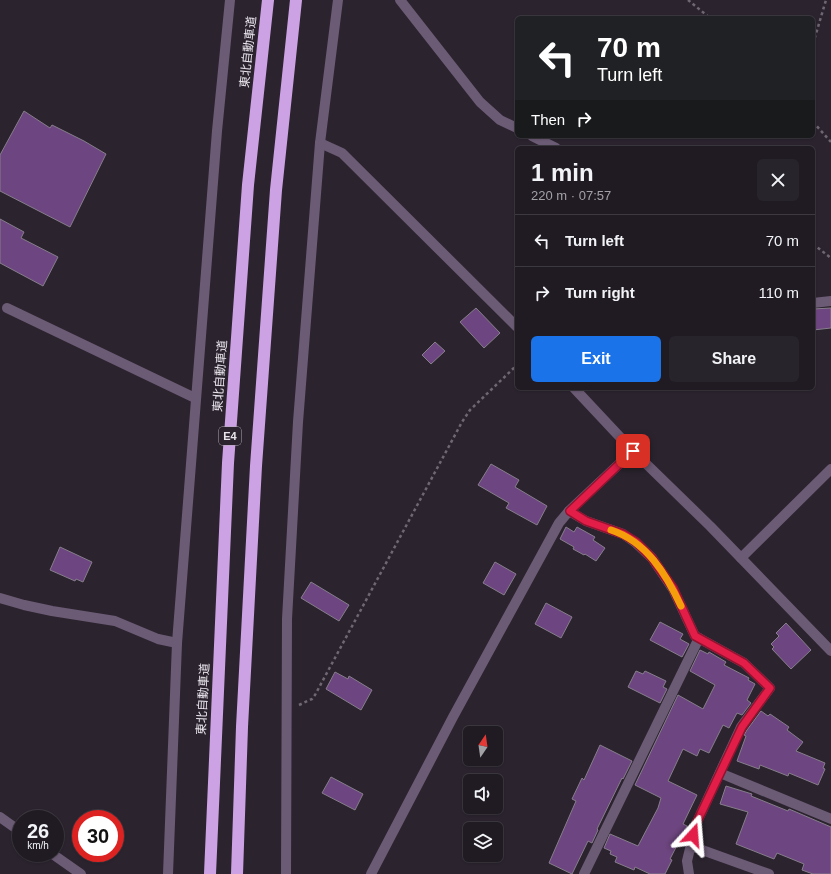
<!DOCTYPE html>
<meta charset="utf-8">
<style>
body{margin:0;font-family:Helvetica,"Noto Sans JP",sans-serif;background:#28242b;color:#f1f3f6;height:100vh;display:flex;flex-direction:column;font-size:15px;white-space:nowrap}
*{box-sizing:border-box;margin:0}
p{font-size:13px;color:#a2a1a6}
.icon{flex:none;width:22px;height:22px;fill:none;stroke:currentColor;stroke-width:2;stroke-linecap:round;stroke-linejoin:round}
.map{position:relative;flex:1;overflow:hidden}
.side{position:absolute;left:515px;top:146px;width:300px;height:244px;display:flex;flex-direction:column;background:#201b23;border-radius:6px;box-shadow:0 1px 3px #0004,0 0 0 1px #3d3941}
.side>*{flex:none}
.hud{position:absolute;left:515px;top:16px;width:300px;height:122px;border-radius:6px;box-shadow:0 1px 3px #0004,0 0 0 1px #3d3941;background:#202124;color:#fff;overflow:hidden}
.needle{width:26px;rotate:13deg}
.tools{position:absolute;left:463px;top:726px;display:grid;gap:8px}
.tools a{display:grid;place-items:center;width:40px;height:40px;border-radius:6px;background:#201b23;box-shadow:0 1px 3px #0004,0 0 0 1px #3d3941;font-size:20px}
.speed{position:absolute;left:12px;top:810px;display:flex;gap:8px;font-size:20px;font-weight:700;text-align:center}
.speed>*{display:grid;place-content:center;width:52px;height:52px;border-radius:50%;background:#201b23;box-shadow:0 1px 3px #0004,0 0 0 1px #3d3941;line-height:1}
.speed small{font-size:10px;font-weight:400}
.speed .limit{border:6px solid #d22;background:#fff;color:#111}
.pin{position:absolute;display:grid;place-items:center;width:34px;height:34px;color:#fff;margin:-17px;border-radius:8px;box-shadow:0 2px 6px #0006}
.me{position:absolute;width:44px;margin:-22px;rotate:19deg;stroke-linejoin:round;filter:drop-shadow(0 0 3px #0008)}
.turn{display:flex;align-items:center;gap:14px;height:84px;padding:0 16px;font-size:18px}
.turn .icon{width:52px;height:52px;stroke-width:2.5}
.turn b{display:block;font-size:28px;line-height:34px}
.then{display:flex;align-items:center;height:38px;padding:0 16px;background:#0003;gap:8px;font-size:15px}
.round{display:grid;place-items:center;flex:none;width:42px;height:42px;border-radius:6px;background:#28242b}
.headline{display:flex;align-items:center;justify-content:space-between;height:68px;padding:0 16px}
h1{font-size:24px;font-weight:600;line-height:30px}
.cta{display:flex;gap:8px;margin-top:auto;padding:8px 16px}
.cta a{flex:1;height:46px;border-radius:6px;background:#1a73e8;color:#fff;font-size:16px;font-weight:600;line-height:46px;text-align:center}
.cta a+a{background:#28242b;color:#f1f3f6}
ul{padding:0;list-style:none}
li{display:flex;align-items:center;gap:12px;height:52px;padding:0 16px;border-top:1px solid #3d3941}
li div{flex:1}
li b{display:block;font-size:15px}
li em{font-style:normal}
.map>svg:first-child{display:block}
.building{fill:#6d4580;stroke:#867e8b}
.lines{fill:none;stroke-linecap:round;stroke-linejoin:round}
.path{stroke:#6f6872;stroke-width:2.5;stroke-dasharray:3 3;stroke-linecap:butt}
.minor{stroke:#6c5b75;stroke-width:10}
.highway{stroke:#cda2e4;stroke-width:12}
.route-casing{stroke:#92132f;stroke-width:10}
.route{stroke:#e11d48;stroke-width:7}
.slow{stroke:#f59e0b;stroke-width:7}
.labels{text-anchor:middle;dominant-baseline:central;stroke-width:3;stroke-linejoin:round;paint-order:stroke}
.shield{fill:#2b242f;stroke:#b0aab3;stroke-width:1}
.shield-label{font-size:11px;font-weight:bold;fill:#e9e4ec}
.street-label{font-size:12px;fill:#e9e4ec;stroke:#2b242f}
</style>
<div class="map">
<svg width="831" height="874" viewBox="0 0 831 874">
<rect width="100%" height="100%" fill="#2b242f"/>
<g class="building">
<polygon points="24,111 50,128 52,125 84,141 106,154 70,227 0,191 0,155"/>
<polygon points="0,219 24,232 21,238 58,257 43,286 0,263"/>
<polygon points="476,308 500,333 484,348 460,322"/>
<polygon points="831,308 831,328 813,330 813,309"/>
<polygon points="435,342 445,351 431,364 422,355"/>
<polygon points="491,464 519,480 515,487 547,506 537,525 506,508 509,503 478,485"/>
<polygon points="566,527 574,532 577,527 595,537 593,540 605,548 596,561 585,554 584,555 573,549 574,547 560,539"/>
<polygon points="60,547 92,562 83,582 76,579 75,581 50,570"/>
<polygon points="495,562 516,574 504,595 483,583"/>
<polygon points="311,582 349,605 339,621 301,598"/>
<polygon points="546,603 572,617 561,638 535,624"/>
<polygon points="660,622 683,634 680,639 689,644 682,657 650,640"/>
<polygon points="786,623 811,650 791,669 772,649 774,647 771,644 779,636 776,633"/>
<polygon points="700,650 708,654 709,652 726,662 724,665 749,678 748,680 755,684 747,700 751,703 742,715 737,713 729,728 723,725 709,753 700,749 697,756 683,749 668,781 697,795 683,824 687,826 670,859 672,860 665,874 650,874 635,867 634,870 615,862 617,857 610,854 611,851 604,848 610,834 638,846 658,808 661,798 635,785 678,695 703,709 715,685 690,671"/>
<polygon points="636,671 643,674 645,671 666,681 663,687 667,689 660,703 628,687"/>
<polygon points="335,672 348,679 349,676 372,690 361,710 326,689"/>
<polygon points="761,711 768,716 770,714 789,727 787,730 803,742 796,751 825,763 823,768 825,769 818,785 789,773 788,776 760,765 759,769 737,761 746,736 744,735 747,730"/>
<polygon points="600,745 632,761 623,779 622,778 597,829 598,830 592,843 588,841 572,874 549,863 576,801 572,799 582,778 584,780"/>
<polygon points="331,777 363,794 355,810 322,793"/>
<polygon points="726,786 752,794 751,796 788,811 789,809 831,827 831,874 813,874 802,870 804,864 777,853 774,859 736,844 748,812 720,804"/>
</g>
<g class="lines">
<g class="path">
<polyline points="688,0 710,18"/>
<polyline points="813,44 826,0"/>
<polyline points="813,122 831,142"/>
<polyline points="813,244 831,258"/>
<polyline points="299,705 312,699 315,695 462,422 470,410 517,365"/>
</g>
<g class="minor">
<polyline points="400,0 480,102 500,120 517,128"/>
<polyline points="532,136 556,148"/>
<polyline points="320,143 342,153 517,327"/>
<polyline points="813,303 831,301"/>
<polyline points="7,308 195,398"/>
<polyline points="574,388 633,451 710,526 831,651"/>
<polyline points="569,511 586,521 623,534 636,543 652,558 673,589 695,636 744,663 770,688 741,727 696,824 687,861 689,874"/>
<polyline points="741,558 831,469"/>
<polyline points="0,598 24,605 52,611 115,621 158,639 177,643"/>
<polyline points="720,773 831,819"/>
<polyline points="0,817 21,832"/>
<polyline points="691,846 769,874"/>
<polyline points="51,853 81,874"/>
<polyline points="168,874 177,643 217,131 230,0"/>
<polyline points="286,874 287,619 298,422 320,143 338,0"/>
<polyline points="371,874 453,717 559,523 569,511 633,451"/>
<polyline points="584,874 699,638"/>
</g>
<g class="highway">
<polyline points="210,874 228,463 248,185 268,0"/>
<polyline points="237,874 242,727 256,466 276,190 296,0"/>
</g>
</g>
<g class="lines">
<defs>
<polyline id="route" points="633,451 570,511 586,521 623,534 636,542 652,558 673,588 695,636 744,663 770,688 742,727 696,824 693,835"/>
</defs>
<use href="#route" class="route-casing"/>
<use href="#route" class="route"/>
<path class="slow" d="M611 530C647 542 666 574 681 606"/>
</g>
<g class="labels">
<rect class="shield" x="219" y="427" width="22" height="18" rx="3"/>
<g class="shield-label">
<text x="230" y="436">E4</text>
</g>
<g class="street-label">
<text transform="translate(248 52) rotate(-84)">東北自動車道</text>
<text transform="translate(220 376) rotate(-86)">東北自動車道</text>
<text transform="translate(203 699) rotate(-87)">東北自動車道</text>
</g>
</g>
</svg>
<div class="tools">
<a><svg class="needle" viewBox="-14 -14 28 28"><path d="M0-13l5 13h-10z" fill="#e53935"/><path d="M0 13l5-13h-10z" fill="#a2a1a6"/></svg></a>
<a><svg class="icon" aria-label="sound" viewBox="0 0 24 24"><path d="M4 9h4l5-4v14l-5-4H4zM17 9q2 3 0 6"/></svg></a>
<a><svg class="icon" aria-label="layers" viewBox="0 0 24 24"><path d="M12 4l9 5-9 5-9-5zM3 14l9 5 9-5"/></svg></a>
</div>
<div class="speed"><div>26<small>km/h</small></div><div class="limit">30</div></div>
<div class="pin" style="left:633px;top:451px;background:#d93025"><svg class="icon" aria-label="arrive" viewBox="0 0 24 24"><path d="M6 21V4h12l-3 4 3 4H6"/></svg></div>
<svg class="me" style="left:693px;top:835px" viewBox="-20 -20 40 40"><path d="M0-17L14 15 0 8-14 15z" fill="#e11d48" stroke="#fff" stroke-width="4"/></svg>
<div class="hud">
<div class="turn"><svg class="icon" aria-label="left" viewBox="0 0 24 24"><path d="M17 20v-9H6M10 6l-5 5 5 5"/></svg><div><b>70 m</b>Turn left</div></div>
<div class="then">Then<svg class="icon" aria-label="right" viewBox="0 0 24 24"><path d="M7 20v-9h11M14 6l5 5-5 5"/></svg></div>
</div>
<section class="side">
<div class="headline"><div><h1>1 min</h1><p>220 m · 07:57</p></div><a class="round"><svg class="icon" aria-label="close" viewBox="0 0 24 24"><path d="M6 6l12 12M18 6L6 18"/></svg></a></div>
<ul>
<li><svg class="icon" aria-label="left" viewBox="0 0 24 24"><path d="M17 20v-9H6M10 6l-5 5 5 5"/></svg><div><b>Turn left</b></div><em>70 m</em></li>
<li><svg class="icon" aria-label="right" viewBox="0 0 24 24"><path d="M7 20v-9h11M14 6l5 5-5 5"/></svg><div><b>Turn right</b></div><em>110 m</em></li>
</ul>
<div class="cta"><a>Exit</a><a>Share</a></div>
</section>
</div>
